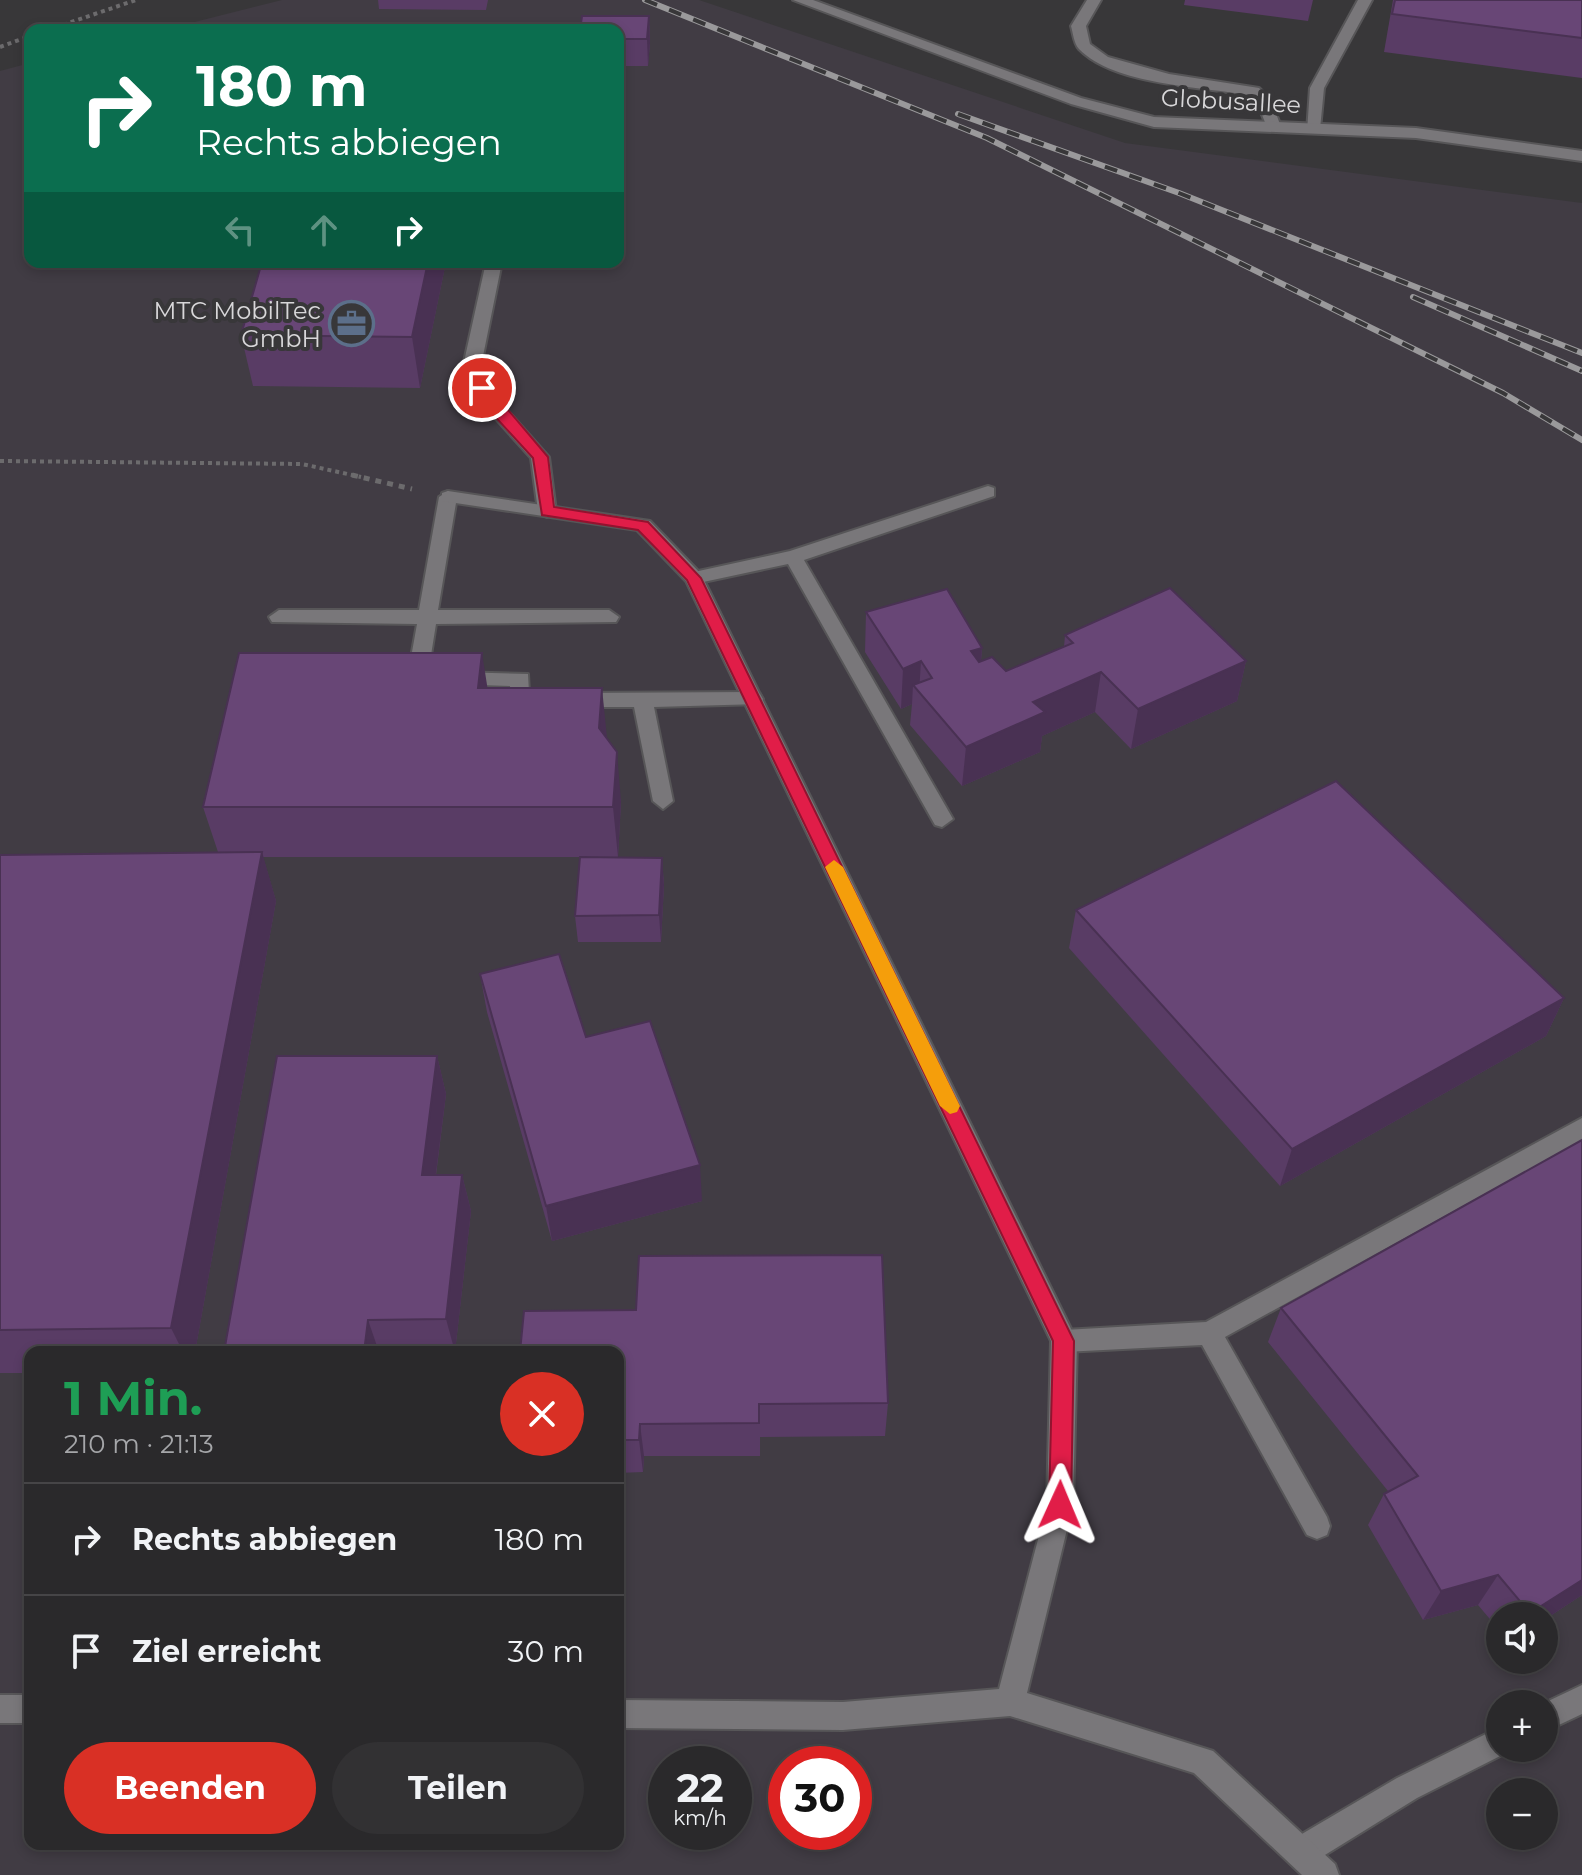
<!DOCTYPE html>
<html lang="de">
<meta charset="utf-8">
<style>
body{margin:0;font-family:Montserrat,sans-serif;background:#323133;color:#f1f3f6;height:100vh;display:flex;flex-direction:column;font-size:30px;white-space:nowrap}
*{box-sizing:border-box;margin:0}
p{font-size:26px;color:#a5a6a9}
.icon{flex:none;width:44px;height:44px;fill:none;stroke:currentColor;stroke-width:2;stroke-linecap:round;stroke-linejoin:round}
.map{position:relative;flex:1;overflow:hidden}
.sheet{position:absolute;left:24px;top:1346px;width:600px;height:504px;display:flex;flex-direction:column;background:#2a292b;border-radius:16px;box-shadow:0 4px 12px #0003,0 0 0 2px #464547}
.sheet>*{flex:none}
.banner{position:absolute;left:24px;top:24px;width:600px;height:244px;border-radius:16px;box-shadow:0 4px 12px #0003,0 0 0 2px #464547;background:#0b6e4f;color:#fff;overflow:hidden}
.controls{position:absolute;left:1486px;top:1602px;display:grid;gap:16px}
.controls a{display:grid;place-items:center;width:72px;height:72px;border-radius:50%;background:#2a292b;box-shadow:0 4px 12px #0003,0 0 0 2px #464547;font-size:40px}
.speed{position:absolute;left:648px;top:1746px;display:flex;gap:16px;font-size:40px;font-weight:700;text-align:center}
.speed>*{display:grid;place-content:center;width:104px;height:104px;border-radius:50%;background:#2a292b;box-shadow:0 4px 12px #0003,0 0 0 2px #464547;line-height:1}
.speed small{font-size:20px;font-weight:400}
.speed .limit{border:12px solid #d22;background:#fff;color:#111}
.pin{position:absolute;display:grid;place-items:center;width:68px;height:68px;color:#fff;margin:-34px;border:4px solid #fff;border-radius:50%;box-shadow:0 2px 8px #0007}
.me{position:absolute;width:88px;margin:-44px;rotate:1deg;stroke-linejoin:round;filter:drop-shadow(0 0 6px #0008)}
.turn{display:flex;align-items:center;gap:28px;height:168px;padding:0 40px;font-size:36px}
.turn .icon{width:104px;height:104px;stroke-width:2.5}
.turn b{display:block;font-size:56px;line-height:68px}
.lanes{display:flex;align-items:center;height:76px;padding:0 40px;background:#0003;justify-content:center;gap:40px;direction:ltr}
.lanes .off{opacity:.35}
.round{display:grid;place-items:center;flex:none;width:84px;height:84px;border-radius:42px;background:#323133}
.headline{display:flex;align-items:center;justify-content:space-between;height:136px;padding:0 40px}
h1{font-size:48px;font-weight:700;line-height:60px;color:#1e9e55}
.cta{display:flex;gap:16px;margin-top:auto;padding:16px 40px}
.cta a{flex:1;height:92px;border-radius:48px;background:#d93025;color:#fff;font-size:32px;font-weight:700;line-height:92px;text-align:center}
.cta a+a{background:#323133;color:#f1f3f6}
ul{padding:0;list-style:none}
li{display:flex;align-items:center;gap:24px;height:112px;padding:0 40px;border-top:2px solid #464547}
li div{flex:1}
li b{display:block;font-size:30px}
li em{font-style:normal}
.map>svg:first-child{display:block}
.built{fill:#413c44;fill-rule:evenodd}
.lines{fill:none;stroke-linecap:round;stroke-linejoin:round}
.service-casing{stroke:#575658;stroke-width:4}
.minor-casing{stroke:#575658;stroke-width:4}
.path-far1{stroke:#6c6b6d;stroke-width:4;stroke-dasharray:4 4;stroke-linecap:butt}
.path{stroke:#6c6b6d;stroke-width:5;stroke-dasharray:6 6;stroke-linecap:butt}
.service{fill:#79777a;fill-rule:evenodd}
.minor{fill:#79777a;fill-rule:evenodd}
.rail-casing{stroke:#9a999b;stroke-width:6}
.rail{stroke:#383739;stroke-width:4;stroke-dasharray:13;stroke-linecap:butt}
.wall{fill:#593c65}
.shaded-wall{fill:#493153}
.building{fill:#684676;stroke:#493153;stroke-width:2}
.route{fill:#e11d48;stroke:#92132f;stroke-width:2}
.slow{fill:#f59e0b}
.labels{text-anchor:middle;dominant-baseline:central;stroke-width:8;stroke-linejoin:round;paint-order:stroke}
.far-street-label{font-size:24px;fill:#d8d7d9;stroke:#383739}
.far-poi-label{font-size:24px;fill:#d8d7d9;stroke:#383739;text-anchor:end}
</style>
<div class="map">
<svg width="1582" height="1875" viewBox="0 0 1582 1875">
<rect width="100%" height="100%" fill="#383739"/>
<path class="built" d="M282 0H699L1125 143 1582 203V1875H0V71L30 63V262H618V30H163ZM30 1352H618V1844H30ZM1500 1616H1544V1660H1500ZM1500 1704H1544V1748H1500ZM666 1764H734V1832H666ZM786 1764H854V1832H786ZM1500 1792H1544V1836H1500Z"/>
<g class="lines">
<defs>
<g id="service">
<path d="M1087 0H1101L1086 26 1090 44 1108 57 1169 74 1259 88 1271 100 1281 127 1268 130 1257 102 1249 95C1202 87 1114 85 1079 49 1074 44 1073 33 1071 26Z"/>
<polygon points="1358,0 1372,0 1324,88 1320,129 1307,132 1310,88"/>
<polygon points="486,262 502,262 480,371 499,401 549,457 556,511 547,517 538,511 531,458 487,409 462,371"/>
<polygon points="988,486 994,488 994,496 804,560 953,819 942,827 935,825 788,564 694,584 685,578 694,572 790,551"/>
<polygon points="448,491 457,497 438,610 609,610 619,617 616,622 436,624 427,680 417,687 407,680 417,624 272,622 269,617 279,610 419,610 439,497"/>
<polygon points="455,672 528,674 529,693 539,695 542,700 532,707 511,706 510,686 448,684 445,679"/>
<polygon points="753,692 760,694 763,699 760,704 654,707 673,801 663,809 653,801 634,707 575,707 565,700 575,693"/>
<polygon points="1582,1118 1582,1140 1225,1337 1327,1517 1330,1526 1327,1535 1317,1539 1307,1535 1202,1345 1064,1352 1055,1349 1051,1341 1055,1333 1064,1330 1206,1322"/>
<polygon points="1582,1685 1582,1714 1544,1732 1542,1704"/>
<polygon points="1500,1727 1500,1748 1511,1748 1510,1751 1417,1798 1312,1863 1301,1867 1290,1863 1286,1852 1290,1841 1397,1778"/>
</g>
<g id="minor">
<polygon points="793,0 813,0 1081,98 1154,117 1416,128 1582,151 1582,161 1416,138 1154,127 1071,104"/>
<polygon points="448,491 650,521 701,574 1077,1341 1073,1505 1027,1693 1213,1751 1335,1864 1339,1875 1302,1875 1194,1773 1010,1716 843,1730 618,1728 618,1700 843,1702 999,1689 1047,1505 1051,1341 686,581 637,530 442,501 442,493"/>
<rect x="0" y="1695" width="30" height="28"/>
</g>
</defs>
<use href="#service" class="service-casing"/>
<use href="#minor" class="minor-casing"/>
<g class="path-far1">
<polyline points="48,30 136,0"/>
<polyline points="0,47 30,36"/>
<polyline points="0,461 302,464 361,477"/>
</g>
<polyline class="path" points="352,475 412,489"/>
<use href="#service" class="service"/>
<use href="#minor" class="minor"/>
<defs>
<g id="rail">
<polyline points="645,0 987,138 1503,393 1582,440"/>
<polyline points="958,114 1179,193 1582,353"/>
<polyline points="1413,297 1582,371"/>
</g>
</defs>
<use href="#rail" class="rail-casing"/>
<use href="#rail" class="rail"/>
</g>
<g class="wall">
<polygon points="378,0 488,0 486,10 379,9"/>
<polygon points="1185,0 1313,0 1308,21 1184,5"/>
<polygon points="1393,0 1582,0 1582,78 1384,52"/>
<polygon points="649,16 650,43 648,66 618,66 618,30"/>
<polygon points="262,262 446,262 420,388 253,386 241,335"/>
<polygon points="866,612 982,648 981,661 1006,671 1064,647 1065,635 1246,661 1237,701 1131,749 1095,712 1042,736 1040,752 962,786 910,725 912,704 901,709 865,652"/>
<polygon points="487,688 607,739 621,802 618,857 263,857 276,901 195,1352 30,1352 30,1373 0,1373 0,855 218,852 203,807"/>
<polygon points="662,858 664,885 661,942 578,942 575,916"/>
<polygon points="1076,910 1564,998 1546,1036 1280,1186 1069,948"/>
<polygon points="480,974 586,1037 702,1201 552,1241 487,1012"/>
<polygon points="437,1056 446,1094 436,1175 462,1175 471,1211 455,1352 224,1352"/>
<polygon points="1582,1140 1582,1595 1544,1620 1544,1616 1500,1616 1500,1631 1478,1605 1423,1620 1368,1525 1384,1494 1388,1491 1268,1342 1281,1308"/>
<polygon points="618,1352 888,1403 885,1436 760,1437 760,1456 644,1456 643,1472 618,1473"/>
</g>
<g class="shaded-wall">
<polygon points="649,16 650,43 648,66 647,39"/>
<polygon points="428,262 446,262 420,388 412,337"/>
<polygon points="982,648 979,688 971,651"/>
<polygon points="482,653 490,704 478,688"/>
<polygon points="921,661 919,693 913,685 912,704 901,709 903,669"/>
<polygon points="1246,661 1237,701 1131,749 1138,709"/>
<polygon points="1101,672 1095,712 1042,736 1040,752 962,786 966,747 1033,702"/>
<polygon points="602,688 607,738 599,728"/>
<polygon points="617,752 621,802 618,857 613,807"/>
<polygon points="262,852 276,901 195,1352 183,1352 171,1328"/>
<polygon points="662,858 664,885 661,942 659,915"/>
<polygon points="1564,998 1546,1036 1280,1186 1292,1149"/>
<polygon points="437,1056 446,1094 431,1212 422,1175"/>
<polygon points="700,1165 702,1201 552,1241 546,1206"/>
<polygon points="462,1175 471,1211 455,1352 446,1319"/>
<polygon points="368,1320 379,1352 364,1352"/>
<polygon points="640,1424 644,1456 643,1472 639,1440"/>
<polygon points="1498,1575 1478,1605 1423,1620 1441,1591"/>
<polygon points="1582,1580 1582,1595 1544,1620 1544,1616 1528,1616 1530,1613"/>
</g>
<g class="building">
<polygon points="1395,0 1582,0 1582,38 1392,14"/>
<polygon points="582,16 649,16 647,39 618,39 618,30 580,30"/>
<polygon points="262,262 428,262 412,337 241,335"/>
<polygon points="1170,588 1246,661 1138,709 1101,672 1033,702 1045,712 966,747 913,685 932,678 921,661 903,669 866,612 947,589 982,648 971,651 979,662 992,657 1006,671 1073,643 1065,635"/>
<polygon points="239,653 482,653 478,688 602,688 599,728 617,752 613,807 203,807"/>
<polygon points="1336,781 1564,998 1292,1149 1076,910"/>
<polygon points="262,852 171,1328 0,1330 0,855"/>
<polygon points="580,857 662,858 659,915 575,916"/>
<polygon points="559,954 586,1037 650,1021 700,1165 546,1206 480,974"/>
<polygon points="277,1056 437,1056 422,1175 462,1175 446,1319 368,1320 364,1352 224,1352"/>
<polygon points="1582,1140 1582,1580 1530,1613 1498,1575 1441,1591 1384,1494 1418,1476 1281,1308"/>
<polygon points="882,1255 888,1403 759,1404 759,1423 640,1424 639,1440 618,1440 618,1352 520,1352 524,1311 636,1310 639,1256"/>
</g>
<polygon class="route" points="477,385 487,385 548,457 554,507 648,522 701,578 1074,1341 1071,1505 1067,1513 1060,1516 1052,1513 1049,1505 1053,1341 687,580 638,530 542,515 533,458 488,409 475,388"/>
<polygon class="slow" points="834,860 843,867 960,1106 957,1112 950,1114 940,1106 825,867"/>
<defs>
<symbol id="office-ring" viewBox="-11 -11 22 22"><circle r="9.5" fill="#383739" stroke="#5c6f8a" stroke-width="1.5"/><path d="M-6-3h4V-5.5h4V-3h4V5H-6ZM-1-4.5V-3h2v-1.5ZM-6 0V1H6V0Z" fill="#5c6f8a"/></symbol>
</defs>
<g fill-rule="evenodd">
<use href="#office-ring" x="326" y="298" width="51" height="51"/>
</g>
<g class="labels">
<g class="far-street-label">
<text transform="translate(1231 101) rotate(3)">Globusallee</text>
</g>
<g class="far-poi-label">
<text x="321" y="310">MTC MobilTec<tspan x="321" dy="28">GmbH</tspan></text>
</g>
</g>
</svg>
<div class="controls">
<a><svg class="icon" aria-label="sound" viewBox="0 0 24 24"><path d="M4 9h4l5-4v14l-5-4H4zM17 9q2 3 0 6"/></svg></a>
<a>+</a>
<a>−</a>
</div>
<div class="speed"><div>22<small>km/h</small></div><div class="limit">30</div></div>
<div class="pin" style="left:482px;top:388px;background:#d93025"><svg class="icon" aria-label="arrive" viewBox="0 0 24 24"><path d="M6 21V4h12l-3 4 3 4H6"/></svg></div>
<svg class="me" style="left:1060px;top:1505px" viewBox="-20 -20 40 40"><path d="M0-17L14 15 0 8-14 15z" fill="#e11d48" stroke="#fff" stroke-width="4"/></svg>
<div class="banner">
<div class="turn"><svg class="icon" aria-label="right" viewBox="0 0 24 24"><path d="M7 20v-9h11M14 6l5 5-5 5"/></svg><div><b>180 m</b>Rechts abbiegen</div></div>
<div class="lanes"><svg class="icon off" aria-label="left" viewBox="0 0 24 24"><path d="M17 20v-9H6M10 6l-5 5 5 5"/></svg><svg class="icon off" aria-label="ahead" viewBox="0 0 24 24"><path d="M12 20V5M6 11l6-6 6 6"/></svg><svg class="icon" aria-label="right" viewBox="0 0 24 24"><path d="M7 20v-9h11M14 6l5 5-5 5"/></svg></div>
</div>
<section class="sheet">
<div class="headline"><div><h1>1 Min.</h1><p>210 m · 21:13</p></div><a class="round" style="background:#d93025;color:#fff"><svg class="icon" aria-label="close" viewBox="0 0 24 24"><path d="M6 6l12 12M18 6L6 18"/></svg></a></div>
<ul>
<li><svg class="icon" aria-label="right" viewBox="0 0 24 24"><path d="M7 20v-9h11M14 6l5 5-5 5"/></svg><div><b>Rechts abbiegen</b></div><em>180 m</em></li>
<li><svg class="icon" aria-label="arrive" viewBox="0 0 24 24"><path d="M6 21V4h12l-3 4 3 4H6"/></svg><div><b>Ziel erreicht</b></div><em>30 m</em></li>
</ul>
<div class="cta"><a>Beenden</a><a>Teilen</a></div>
</section>
</div>
